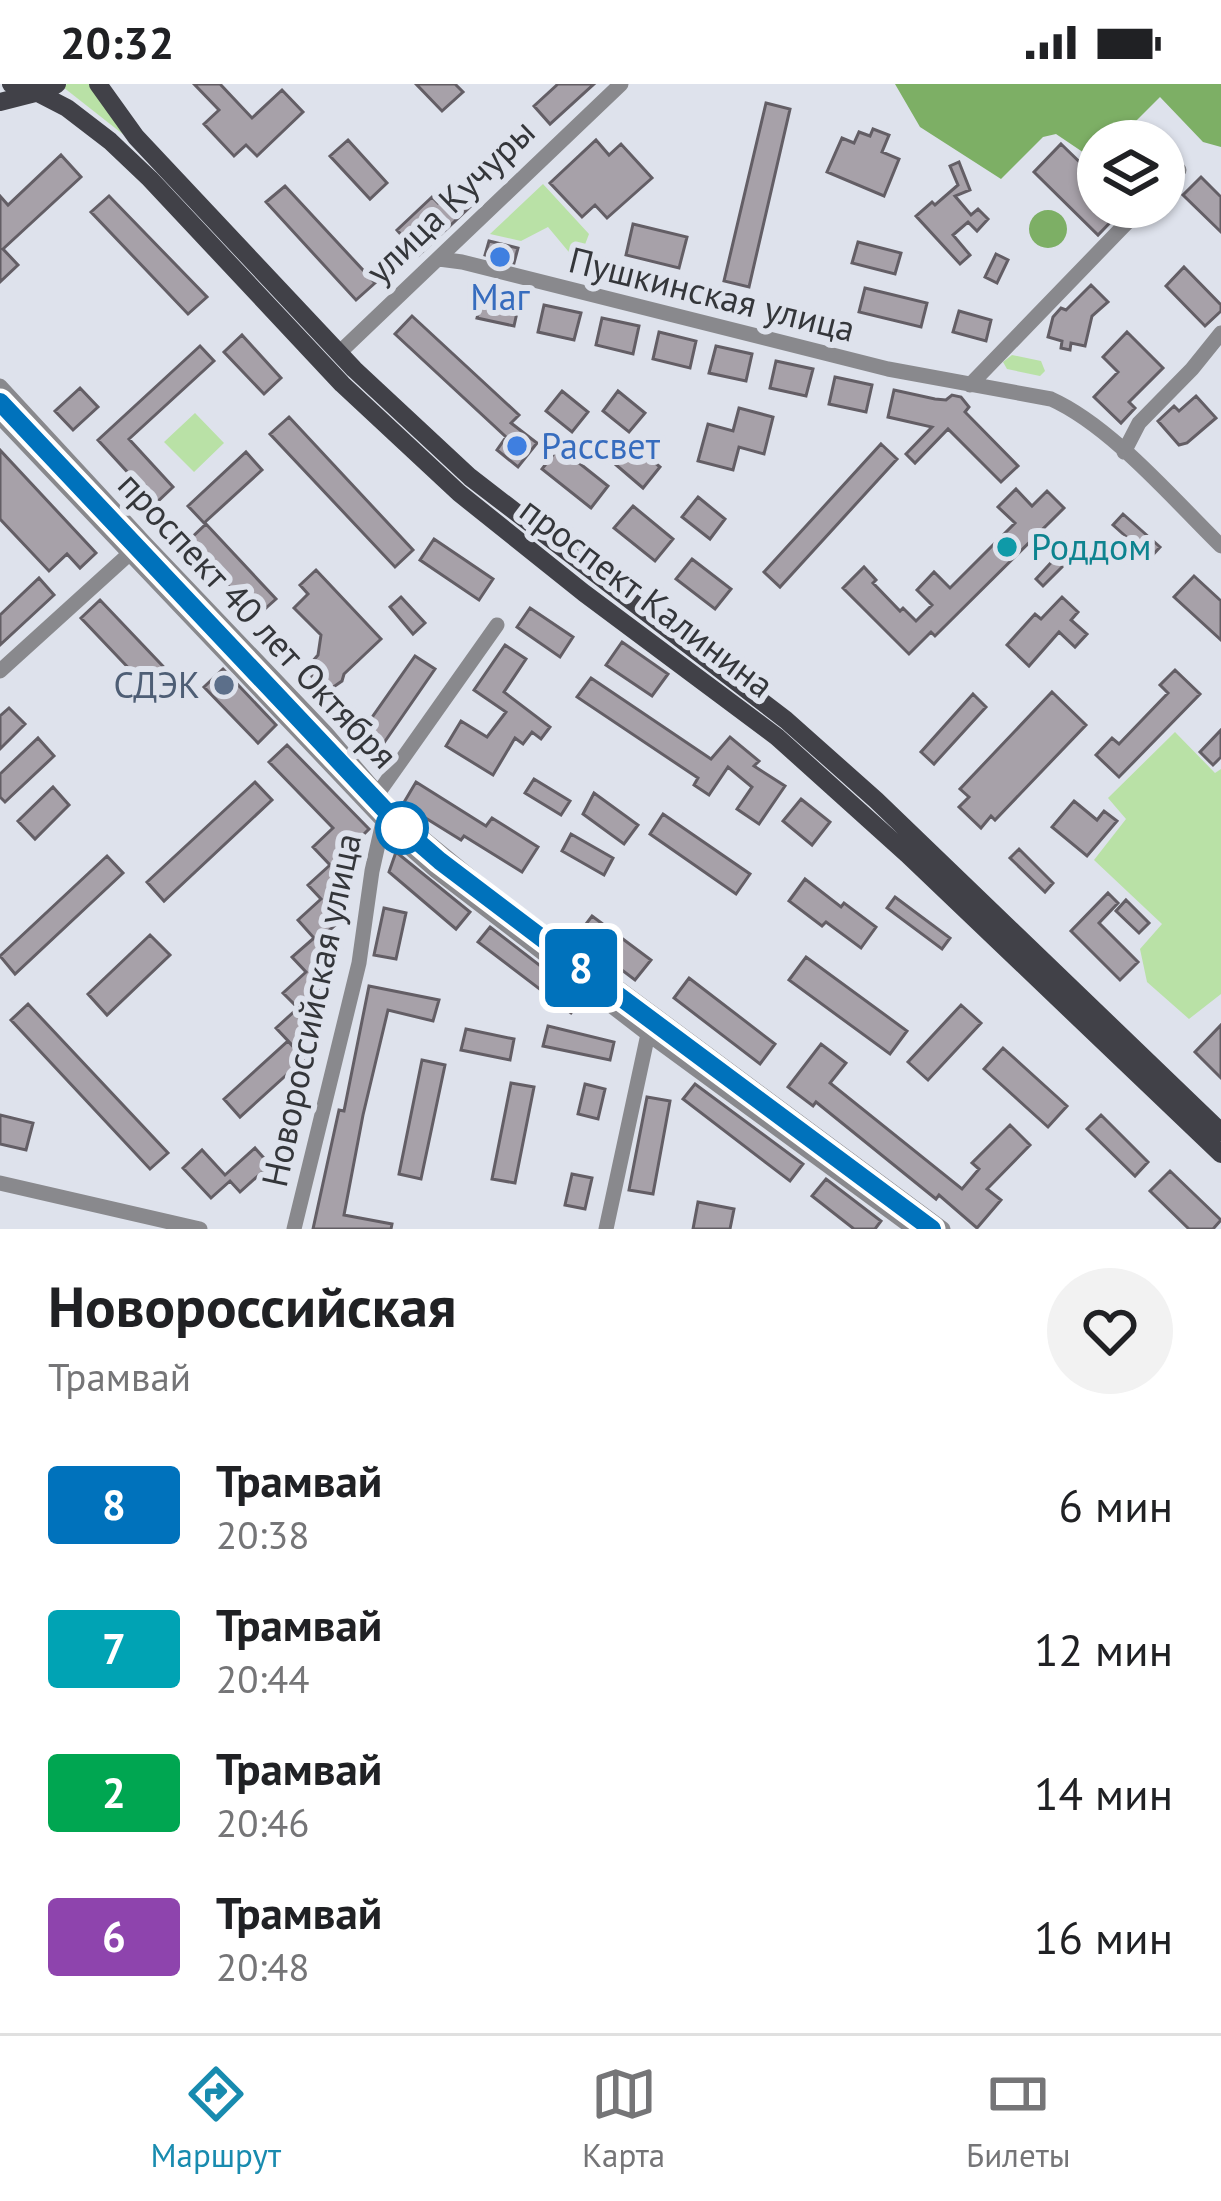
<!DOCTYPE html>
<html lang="ru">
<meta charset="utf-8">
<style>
:root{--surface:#fff;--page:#f2f2f2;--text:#202124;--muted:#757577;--line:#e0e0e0;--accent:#188baf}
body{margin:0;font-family:"PT Sans",sans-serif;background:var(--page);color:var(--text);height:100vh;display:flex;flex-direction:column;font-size:45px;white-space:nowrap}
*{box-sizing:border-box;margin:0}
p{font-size:39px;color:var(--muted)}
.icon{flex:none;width:66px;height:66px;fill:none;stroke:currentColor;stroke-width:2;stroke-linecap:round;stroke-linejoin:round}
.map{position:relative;height:1145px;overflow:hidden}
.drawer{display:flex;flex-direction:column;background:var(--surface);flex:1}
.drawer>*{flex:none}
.badge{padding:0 24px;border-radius:9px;font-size:42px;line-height:78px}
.fabs{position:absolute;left:1077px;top:36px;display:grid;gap:24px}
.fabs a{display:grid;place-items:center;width:108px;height:108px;border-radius:50%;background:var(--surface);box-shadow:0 3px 9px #0004;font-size:60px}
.map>.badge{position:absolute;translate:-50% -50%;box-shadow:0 0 0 6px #fff}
.round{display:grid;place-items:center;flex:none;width:126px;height:126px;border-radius:63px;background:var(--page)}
.head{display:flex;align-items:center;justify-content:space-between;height:204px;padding:0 48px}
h1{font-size:57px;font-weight:700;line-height:90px}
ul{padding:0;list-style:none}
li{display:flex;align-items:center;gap:36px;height:144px;padding:0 48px}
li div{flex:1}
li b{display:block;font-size:45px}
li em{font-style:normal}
li .badge{min-width:132px;font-weight:700;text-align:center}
.status{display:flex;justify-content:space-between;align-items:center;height:84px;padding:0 60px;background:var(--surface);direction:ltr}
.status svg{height:33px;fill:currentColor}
.tab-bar{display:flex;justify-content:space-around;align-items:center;height:168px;border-top:3px solid var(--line);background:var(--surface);font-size:33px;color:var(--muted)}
.tab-bar a{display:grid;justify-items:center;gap:6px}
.tab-bar .active{color:var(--accent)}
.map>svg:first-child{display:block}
.green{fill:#b9e1a6}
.forest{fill:#7daf65}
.building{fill:#a7a1a9;stroke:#635e65;stroke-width:3}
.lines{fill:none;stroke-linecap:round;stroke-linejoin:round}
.minor{stroke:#89898d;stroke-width:15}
.major{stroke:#414148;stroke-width:18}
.tram{stroke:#8e9198;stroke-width:3}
.line-casing{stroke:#fff;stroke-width:27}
.line{stroke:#0072bc;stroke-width:18}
.shop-dot{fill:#3f7fe0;stroke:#dee2ec;stroke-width:4.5}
.culture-dot{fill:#0f9aa8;stroke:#dee2ec;stroke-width:4.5}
.service-dot{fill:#5c6f8a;stroke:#dee2ec;stroke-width:4.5}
.stop-dot{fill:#fff;stroke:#0072bc;stroke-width:6}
.labels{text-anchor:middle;stroke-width:12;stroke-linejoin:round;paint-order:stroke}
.street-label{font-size:36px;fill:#34363a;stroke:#dee2ec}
.shop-label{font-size:36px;fill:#366cbe;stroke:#dee2ec}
.culture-label{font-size:36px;fill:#0d838f;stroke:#dee2ec;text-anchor:start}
.service-label{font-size:36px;fill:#4e5e75;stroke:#dee2ec;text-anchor:end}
</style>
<div class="status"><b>20:32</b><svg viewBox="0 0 49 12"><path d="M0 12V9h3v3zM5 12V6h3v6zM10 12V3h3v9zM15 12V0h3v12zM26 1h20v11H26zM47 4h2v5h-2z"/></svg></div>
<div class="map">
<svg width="1221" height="1145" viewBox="0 0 1221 1145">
<rect width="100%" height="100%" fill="#dee2ec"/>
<path class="green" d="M67 0H89L124 51 63 3Z
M543 100 589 150 578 179 548 143 521 157 490 150Z
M1012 271 1041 277 1045 287 1040 292 1007 285 1003 278Z
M195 329 224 359 194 388 164 358Z
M1175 648 1215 689 1221 685V910L1189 935 1147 898 1140 865 1162 840 1094 776 1126 735 1108 714Z"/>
<path class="forest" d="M895 0H1221V63L1203 58 1160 13 1116 57H1098L1096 77 1056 50 1043 53 1001 95 920 43Z
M1029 145a19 19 0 1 1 38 0a19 19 0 1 1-38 0Z"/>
<path class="building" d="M194 0H220L252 34 282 6 303 28 257 72 246 61 234 72 204 40 219 26Z
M416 0H455L463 8 442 27Z
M558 0H594L550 40 534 22Z
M766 19 790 25 749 203 724 197Z
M873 45 889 51 882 68 899 75 884 112 827 88 842 54 854 59 859 48 870 52Z
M348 56 387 99 370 115 330 72Z
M596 56 609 71 621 60 652 94 607 134 595 121 582 133 550 99Z
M1061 60 1098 96V123H1125L1098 151 1034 88Z
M61 71 81 93 3 165 18 181 0 198V112L8 121Z
M959 78 970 106 955 112 971 131 978 125 988 135 977 147 968 138 953 151 970 171 960 180 916 132 932 118 935 121 958 101 950 82Z
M467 92 476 101 472 121 419 171 397 146 432 113 438 119Z
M1201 93 1221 113V148L1183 111Z
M285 102 375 199 356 216 266 118Z
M109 112 207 213 188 230 91 128Z
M633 140 687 153 679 184 626 171Z
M489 157 518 164 514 179 485 171Z
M858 158 901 169 895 190 852 179Z
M996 170 1008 176 997 199 985 193Z
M1184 183 1221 221V227L1205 242 1166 202Z
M1091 201 1108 218 1092 232 1085 262 1071 259 1070 266 1061 264 1062 257 1048 253 1053 233 1061 224 1066 226Z
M865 204 927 219 921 243 859 228Z
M484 207 520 215 514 242 477 234Z
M544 221 581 229 574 256 538 248Z
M959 227 991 236 986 257 953 248Z
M412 232 519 331 511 339 537 359 518 383 497 366 506 353 395 250Z
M602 234 639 242 633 270 596 261Z
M659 248 696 257 690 284 653 275Z
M1127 248 1163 284 1129 318 1135 324 1121 339 1094 313 1118 288 1103 273Z
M242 251 281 294 264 310 224 268Z
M200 262 214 277 129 355 173 403 156 419 98 356Z
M716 262 752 270 746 297 709 289Z
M776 277 813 285 806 312 770 304Z
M835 293 872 301 866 328 829 320Z
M80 304 98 323 73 346 55 327Z
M894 306 935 315 946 316 952 311 961 313 969 323 965 328 1018 382 1001 398 948 345 915 379 906 370 932 343 888 333Z
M562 307 588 328 572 348 546 327Z
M618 307 645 329 629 348 603 327Z
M1196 312 1216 334 1187 359 1179 361 1158 337 1174 322 1179 327Z
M739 324 773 333 764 370 739 363 733 386 698 377 708 340 733 347Z
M289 333 413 466 395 483 270 350Z
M632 359 660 383 643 404 615 380Z
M881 360 897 375 780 503 764 488Z
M559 363 608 402 591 424 542 385Z
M0 366 96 469 80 484 67 470 49 487 0 435Z
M246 368 262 386 204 439 188 422Z
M1016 405 1032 422 1047 407 1064 424 935 552 931 548 909 570 843 504 864 483 876 496 873 499 900 527 903 524 916 537 932 521 917 506 934 488 950 504 1015 439 998 423Z
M698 413 725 435 710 455 682 433Z
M633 422 673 455 655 477 614 444Z
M1123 430 1160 463 1150 474 1113 441Z
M206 440 276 515 257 532 187 458Z
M434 455 493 495 479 516 420 476Z
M1059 470 1067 478 1043 502 1036 495Z
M692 475 731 505 715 525 676 495Z
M316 486 381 555 344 590 342 597 332 604 321 603 314 597 310 588 312 578 318 571 321 551 294 524 308 510 300 501Z
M1194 492 1221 517V556L1174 513Z
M39 494 54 511 0 561V531Z
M401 513 425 539 413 550 390 523Z
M1062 513 1078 528 1071 536 1087 550 1075 563 1059 548 1029 582 1007 561 1035 530 1041 535Z
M100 516 176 596 157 614 81 534Z
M530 524 573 553 560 573 517 543Z
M622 558 668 590 652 612 606 581Z
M505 561 526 575 504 608 550 643 541 655 532 648 523 660 515 654 493 691 446 662 461 637 487 653 506 628 474 606Z
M415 572 435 585 379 666 359 652Z
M223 585 276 641 258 659 204 603Z
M1175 586 1200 610 1119 693 1096 671 1112 654 1119 660 1168 609 1160 601Z
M591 594 711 675 730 653 759 677 754 682 785 702 759 740 737 725 752 703 728 683 709 711 694 701 698 694 577 613Z
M1052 608 1086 641 995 736 991 732 981 744 959 723 969 713 960 705Z
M973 610 986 623 934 680 921 668Z
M9 624 25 640 0 665V632Z
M1221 646V673L1213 681 1200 668Z
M38 654 54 672 5 718 0 713V690Z
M287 661 369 745 347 767 350 770 334 785 347 800 326 819 341 836 317 857 331 873 310 892 324 907 301 928 314 942 293 962 276 944 298 924 283 909 306 888 292 873 314 854 298 836 321 815 308 801 330 781 313 763 333 744 269 678Z
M534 695 570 717 561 731 525 709Z
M255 698 272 716 164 817 147 798Z
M416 698 486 742 492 734 538 763 522 788 464 752 461 756 403 720Z
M53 703 69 721 35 755 18 737Z
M594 709 638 741 624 760 583 730Z
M801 715 830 738 812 761 783 737Z
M1074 717 1097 736 1104 727 1117 737 1087 772 1052 743Z
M663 730 750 790 736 810 650 750Z
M571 750 613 774 604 791 562 767Z
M1019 765 1053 799 1045 808 1010 774Z
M396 768 470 828 456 845 389 788Z
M107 772 123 789 15 890 0 872Z
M805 795 841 823 844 819 876 843 861 864 826 838 822 842 789 817Z
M1108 809 1118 819 1099 839 1138 878 1120 896 1071 847Z
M895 813 950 854 942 865 887 824Z
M1126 816 1149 839 1139 849 1116 827Z
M384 824 406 829 396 875 374 871Z
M592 832 651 876 635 896 577 852Z
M490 843 582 914 571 929 478 858Z
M150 851 170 871 107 931 88 910Z
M806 873 907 947 890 970 789 896Z
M689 894 775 960 760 980 674 914Z
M369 902 439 916 433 937 388 926 363 1031 344 1131 392 1140 391 1145H313L339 1026 344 1027Z
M28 920 168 1069 150 1085 11 936Z
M961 921 981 939 928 996 908 978Z
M1221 941V994L1195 968Z
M548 942 614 958 610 976 543 962Z
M466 945 514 955 510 976 461 966Z
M288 957 304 975 240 1033 224 1015Z
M821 960 846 979 830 999 962 1105 979 1085 972 1079 1010 1041 1030 1061 987 1105 1001 1116 977 1144 939 1111 936 1115 816 1018 813 1022 788 1003Z
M1003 964 1067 1022 1048 1043 984 985Z
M422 976 445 981 421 1095 399 1090Z
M511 999 534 1003 515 1099 492 1095Z
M585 1000 605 1005 598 1035 578 1030Z
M695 1000 803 1080 790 1097 683 1015Z
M647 1013 670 1017 653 1110 629 1106Z
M0 1031 33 1039 26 1066 0 1060Z
M1101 1031 1148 1078 1135 1092 1087 1045Z
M255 1064 270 1081 240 1108 230 1097 211 1114 183 1084 202 1066 225 1091Z
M1170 1087 1221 1136 1213 1145H1189L1150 1107Z
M572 1090 592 1094 585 1125 565 1121Z
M826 1095 881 1137 875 1145H854L812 1112Z
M698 1118 734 1125 730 1145H693Z"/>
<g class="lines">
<path class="minor" d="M1164 101 1179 86
M439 175 462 178 888 285 1051 315C1111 342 1173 415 1221 462
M339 269 621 0
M970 301 1142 123
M0 302 145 459 326 649 400 735 488 807 943 1145
M0 333 404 759 436 787 648 950 914 1145
M1124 368 1139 339 1192 285 1221 249
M0 587 128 471
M0 1099 200 1145
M294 1145 359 879 372 787 383 738 379 708 497 541
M606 1145 648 950"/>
<path class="major" d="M11 0 25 7 36 8 67 24 110 57 150 95 342 300 459 409 584 509 777 653 907 770 1221 1070
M98 0 136 53 354 285 470 393 786 636 876 716 1221 1048
M0 18 47 6 57 0"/>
<path class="tram" d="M0 318 402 744 440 777 650 936 932 1145"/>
</g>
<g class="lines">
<g class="line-casing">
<path id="line" d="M0 318 402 744 440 777 580 883 932 1145"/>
</g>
<use href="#line" class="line"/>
</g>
<g class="shop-dot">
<circle cx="500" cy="173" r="12"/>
<circle cx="517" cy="362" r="12"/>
</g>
<circle class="culture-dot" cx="1007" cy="463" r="12"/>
<circle class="service-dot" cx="224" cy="601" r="12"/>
<circle class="stop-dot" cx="402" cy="744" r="24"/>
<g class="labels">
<g class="street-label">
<text transform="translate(450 117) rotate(-44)" y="13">улица Кучуры</text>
<text transform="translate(712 210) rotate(14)" y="13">Пушкинская улица</text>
<text transform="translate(647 513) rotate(37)" y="13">проспект Калинина</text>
<text transform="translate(258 536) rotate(47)" y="13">проспект 40 лет Октября</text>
<text transform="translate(311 926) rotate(-78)" y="13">Новороссийская улица</text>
</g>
<g class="shop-label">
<text x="500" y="226">Маг</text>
<text x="541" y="375" text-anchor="start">Рассвет</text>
</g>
<g class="culture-label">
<text x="1031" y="476">Роддом</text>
</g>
<g class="service-label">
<text x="200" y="614">СДЭК</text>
</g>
</g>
</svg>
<div class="fabs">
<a><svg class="icon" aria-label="layers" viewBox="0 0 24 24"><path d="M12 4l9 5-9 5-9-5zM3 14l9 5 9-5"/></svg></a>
</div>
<b class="badge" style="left:581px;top:884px;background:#0072bc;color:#fff">8</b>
</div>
<section class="drawer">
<div class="head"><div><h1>Новороссийская</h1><p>Трамвай</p></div><a class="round"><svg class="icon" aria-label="heart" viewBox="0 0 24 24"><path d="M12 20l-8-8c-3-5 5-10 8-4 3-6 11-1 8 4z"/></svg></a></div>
<ul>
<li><span class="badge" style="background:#0072bc;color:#fff">8</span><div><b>Трамвай</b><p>20:38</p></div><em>6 мин</em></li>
<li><span class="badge" style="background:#00a3b4;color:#fff">7</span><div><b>Трамвай</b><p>20:44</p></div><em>12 мин</em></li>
<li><span class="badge" style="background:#00a651;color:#fff">2</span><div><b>Трамвай</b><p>20:46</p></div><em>14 мин</em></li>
<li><span class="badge" style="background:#8e44ad;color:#fff">6</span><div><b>Трамвай</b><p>20:48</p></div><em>16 мин</em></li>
</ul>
</section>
<nav class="tab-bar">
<a class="active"><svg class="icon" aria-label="directions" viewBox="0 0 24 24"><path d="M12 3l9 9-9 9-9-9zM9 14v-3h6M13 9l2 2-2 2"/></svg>Маршрут</a>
<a><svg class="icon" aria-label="map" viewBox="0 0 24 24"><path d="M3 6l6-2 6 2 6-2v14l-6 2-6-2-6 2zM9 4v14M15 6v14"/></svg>Карта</a>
<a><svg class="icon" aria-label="tickets" viewBox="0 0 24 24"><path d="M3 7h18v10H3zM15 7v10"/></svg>Билеты</a>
</nav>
